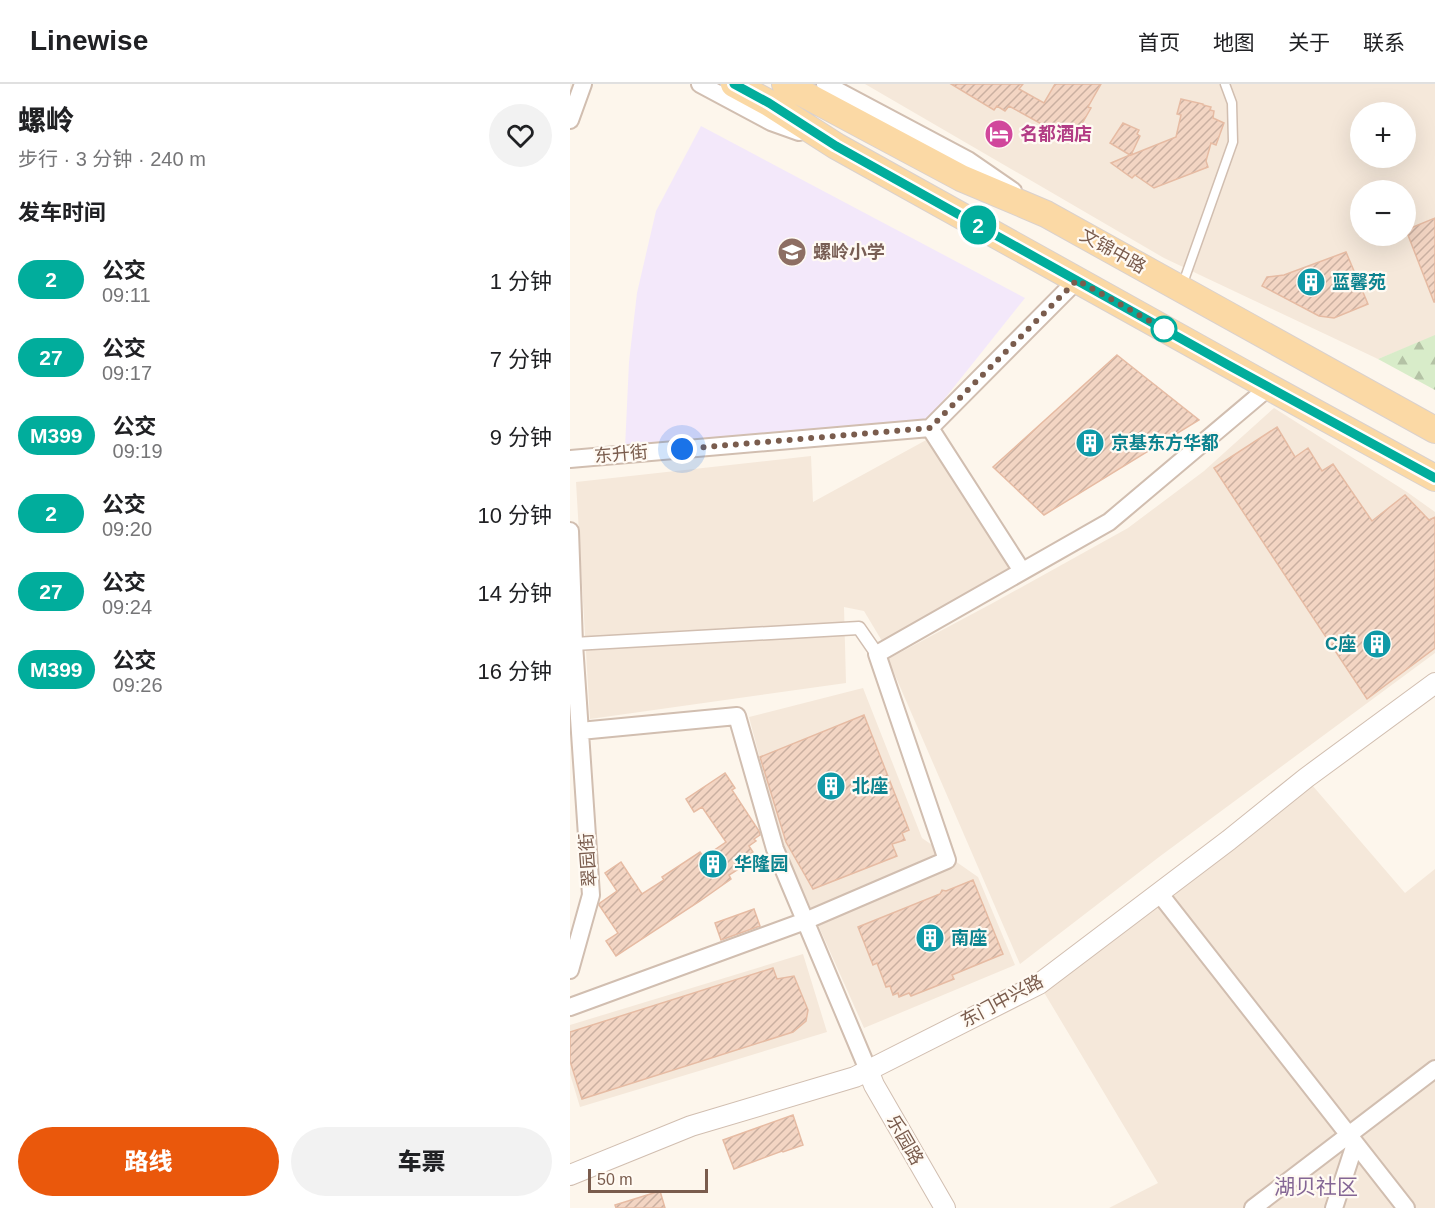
<!DOCTYPE html>
<html lang="zh">
<meta charset="utf-8">
<style>
:root{--surface:#fff;--page:#f2f2f2;--text:#202124;--muted:#757577;--line:#e0e0e0;--accent:#ea580c}
body{margin:0;font-family:Helvetica,"Noto Sans SC",sans-serif;background:var(--page);color:var(--text);height:100vh;display:flex;flex-direction:column;font-size:22px;white-space:nowrap}
*{box-sizing:border-box;margin:0}
p{font-size:20px;color:var(--muted)}
.icon{flex:none;width:33px;height:33px;fill:none;stroke:currentColor;stroke-width:2;stroke-linecap:round;stroke-linejoin:round}
.map{position:relative;flex:1;overflow:hidden}
.drawer{display:flex;flex-direction:column;background:var(--surface);width:570px}
.drawer>*{flex:none}
.badge{padding:0 12px;border-radius:20px;font-size:21px;line-height:39px}
.tools{position:absolute;left:780px;top:18px;display:grid;gap:12px}
.tools a{display:grid;place-items:center;width:66px;height:66px;border-radius:50%;background:var(--surface);box-shadow:0 6px 24px #0002;font-size:30px}
.scale{position:absolute;left:18px;bottom:15px;width:120px;box-sizing:border-box;padding-left:6px;border:3px solid #7a5c4d;border-top:0;font-size:16px;line-height:21px;white-space:nowrap;color:#7a5c4d;-webkit-text-stroke:4px #fffaf3;paint-order:stroke}
.you{position:absolute;width:30px;height:30px;margin:-15px;border:4px solid #fff;border-radius:50%;background:#1a73e8;box-shadow:0 0 0 9px #1a73e833}
.map>.badge{position:absolute;translate:-50% -50%;box-shadow:0 0 0 3px #fff}
h2{padding:0 18px;font-size:22px;line-height:54px}
.round{display:grid;place-items:center;flex:none;width:63px;height:63px;border-radius:32px;background:var(--page)}
.headline{display:flex;align-items:center;justify-content:space-between;height:102px;padding:0 18px}
h1{font-size:28px;font-weight:800;line-height:45px}
.primary-button{display:flex;gap:12px;margin-top:auto;padding:12px 18px}
.primary-button a{flex:1;height:69px;border-radius:36px;background:var(--accent);color:#fff;font-size:24px;font-weight:800;line-height:69px;text-align:center}
.primary-button a+a{background:var(--page);color:var(--text)}
ul{padding:0;list-style:none}
li{display:flex;align-items:center;gap:18px;height:78px;padding:0 18px}
li div{flex:1}
li b{display:block;font-size:22px}
li em{font-style:normal}
li .badge{min-width:66px;font-weight:700;text-align:center}
header{display:flex;align-items:center;gap:36px;box-sizing:border-box;height:84px;padding:0 30px;background:var(--surface);border-bottom:2px solid var(--line)}
header strong{font-size:28px}
nav{display:flex;gap:33px;margin-inline-start:auto;font-size:21px}
main{display:flex;flex:1;min-height:0}
.map>svg:first-child{display:block}
.residential{fill:#f5e8da;fill-rule:evenodd}
.education{fill:#f3e8fa}
.forest{fill:url(#forest-firs)}
.building{fill:url(#building-hatch);stroke:#e6bba3;stroke-width:1.5}
.lines{fill:none;stroke-linecap:round;stroke-linejoin:round}
.service-casing{stroke:#d1beb0;stroke-width:11}
.pedestrian-casing{stroke:#d1beb0;stroke-width:15}
.minor-casing{stroke:#d1beb0;stroke-width:20}
.tertiary-casing{stroke:#d1beb0;stroke-width:22}
.primary-casing{stroke:#dad1cd;stroke-width:28}
.service{stroke:#fff;stroke-width:8}
.pedestrian{stroke:#fff;stroke-width:12}
.minor{stroke:#fff;stroke-width:16}
.tertiary{stroke:#fff;stroke-width:20}
.primary{stroke:#fbd9a5;stroke-width:26}
.line-casing{stroke:#fff;stroke-width:14}
.line{stroke:#01ad9c;stroke-width:9}
.walk{stroke:#7a5c4d;stroke-width:6;stroke-dasharray:0 10.8}
.stop-dot{fill:#fff;stroke:#01ad9c;stroke-width:3}
.labels{text-anchor:middle;stroke-width:4.5;stroke-linejoin:round;paint-order:stroke}
.hotel-label{font-size:18px;font-weight:bold;fill:#b23c85;stroke:#fffaf3;text-anchor:start}
.street-label{font-size:18px;fill:#7a5c4d;stroke:#fffaf3}
.education-label{font-size:18px;font-weight:bold;fill:#785e54;stroke:#fffaf3;text-anchor:start}
.culture-label{font-size:18px;font-weight:bold;fill:#0d838f;stroke:#fffaf3;text-anchor:start}
.quarter-label{font-size:21px;fill:#846695;stroke:#fffaf3}
</style>
<header>
<strong>Linewise</strong>
<nav><a>首页</a><a>地图</a><a>关于</a><a>联系</a></nav>
</header>
<main>
<section class="drawer">
<div class="headline"><div><h1>螺岭</h1><p>步行 · 3 分钟 · 240 m</p></div><a class="round"><svg class="icon" aria-label="heart" viewBox="0 0 24 24"><path d="M12 20l-8-8c-3-5 5-10 8-4 3-6 11-1 8 4z"/></svg></a></div>
<h2>发车时间</h2>
<ul>
<li><span class="badge" style="background:#01ad9c;color:#fff">2</span><div><b>公交</b><p>09:11</p></div><em>1 分钟</em></li>
<li><span class="badge" style="background:#01ad9c;color:#fff">27</span><div><b>公交</b><p>09:17</p></div><em>7 分钟</em></li>
<li><span class="badge" style="background:#01ad9c;color:#fff">M399</span><div><b>公交</b><p>09:19</p></div><em>9 分钟</em></li>
<li><span class="badge" style="background:#01ad9c;color:#fff">2</span><div><b>公交</b><p>09:20</p></div><em>10 分钟</em></li>
<li><span class="badge" style="background:#01ad9c;color:#fff">27</span><div><b>公交</b><p>09:24</p></div><em>14 分钟</em></li>
<li><span class="badge" style="background:#01ad9c;color:#fff">M399</span><div><b>公交</b><p>09:26</p></div><em>16 分钟</em></li>
</ul>
<div class="primary-button"><a>路线</a><a>车票</a></div>
</section>
<div class="map">
<svg width="865" height="1124" viewBox="0 0 865 1124">
<defs>
<pattern id="forest-firs" width="22" height="20" patternUnits="userSpaceOnUse" patternTransform="scale(1.5)"><rect width="22" height="20" fill="#d8ecc9"/><path d="M5 1l3.5 6h-7zM16 11l3.5 6h-7z" fill="#b4c2a5"/></pattern>
<pattern id="building-hatch" width="6" height="6" patternUnits="userSpaceOnUse" patternTransform="scale(1.5)"><rect width="6" height="6" fill="#f3d5c3"/><path d="M-1 1l2-2M0 6l6-6M5 7l2-2" fill="none" stroke="#cab0a1"/></pattern>
</defs>
<rect width="100%" height="100%" fill="#fdf6ec"/>
<path class="residential" d="M295 0H865V252L808 275 594 174ZM790 28H836V74H790ZM790 106H836V152H790Z
M704 324 837 408 865 428V569L589 773 450 880 318 575 421 520 558 444 634 387Z
M358 355 442 483 312 557 294 527 274 523 276 599 20 635 6 398 241 372 243 418Z
M293 604 352 754 408 793 445 881 294 944 213 762 179 633Z
M736 694 835 809 865 785V1124H539L588 1099 469 900Z
M233 870 257 948 10 1023 0 990V941Z"/>
<path class="education" d="M131 42 455 214 356 338 55 364 59 278 67 209 86 127Z"/>
<path class="forest" d="M865 251V306L808 275Z"/>
<path class="building" d="M381 0H453L449 5 474 19 485 0H531L518 23 521 24 502 57 439 22 435 27 427 22 424 26Z
M611 15 633 20V21L641 23 640 26 644 27 643 34 654 39 646 61 641 59 636 77 638 83 584 104 565 91 562 94 541 79 560 71 540 59 553 39 569 46 567 50 570 52 561 71 606 53 611 31 607 30Z
M865 134V218H864L836 146Z
M776 168 798 220 764 234 749 232 692 202 697 193 714 191Z
M547 271 629 336 474 431 423 383Z
M707 343 725 373 738 364 752 387 763 380 802 437 835 411 859 436 865 433V564L797 615 644 384Z
M294 631 339 746 332 749 335 756 322 760 327 772 243 805 216 758 190 673Z
M155 689 165 704 162 706 189 747 190 751 184 755 186 757 179 762 183 768 177 772 179 775 174 779 175 781 159 791 161 795 130 817 46 872 36 857 48 849 29 821 30 819 47 807 35 789 51 778 72 810 94 796 92 793 130 768 134 773 156 758 132 723 124 728 116 715Z
M403 796 433 870 382 891 384 895 341 912 339 909 329 913 328 909 323 911 320 902 316 903 307 879 303 881 288 843 370 810 372 806 376 807Z
M184 825 190 842 151 856 145 839Z
M203 884 207 895 224 892 238 926 236 937 223 948 12 1015 0 977V948Z
M223 1031 233 1061 213 1068 212 1067 164 1085 153 1056Z
M90 1107 95 1124H46L45 1121Z"/>
<g class="lines">
<g class="service-casing">
<path id="service" d="M612 202 663 58 662 19 655 0"/>
</g>
<g class="pedestrian-casing">
<path id="pedestrian" d="M4 560 289 544 307 570"/>
</g>
<g class="minor-casing">
<path id="minor" d="M130 0 201 38 229 48
M255 0 398 76 443 107
M0 36 13 0
M360 344 452 487
M0 375 360 344 507 196
M0 447 4 560 21 811 0 886
M10 647 167 632 205 765 298 986
M589 809 836 1124
M0 923 235 837 377 776 307 570 539 438 699 303
M683 1124 865 985
M764 1124 785 1060"/>
</g>
<g class="tertiary-casing">
<path id="tertiary" d="M298 986 304 1001 375 1124
M0 1091 121 1042 285 993 469 900 659 756 736 694 865 599"/>
</g>
<g class="primary-casing">
<path id="primary" d="M164 0 199 19 266 62 699 303 865 394
M215 0 391 94 476 130 865 346"/>
</g>
<use href="#service" class="service"/>
<use href="#pedestrian" class="pedestrian"/>
<use href="#minor" class="minor"/>
<use href="#tertiary" class="tertiary"/>
<use href="#primary" class="primary"/>
</g>
<g class="lines">
<g class="line-casing">
<path id="line" d="M164 0 199 19 266 62 660 282 865 394"/>
</g>
<use href="#line" class="line"/>
<path class="walk" d="M112 365 360 344 507 196 603 250 594 245"/>
</g>
<defs>
<g id="hotel-disc" transform="scale(1.5)"><circle r="9.5" fill="#d1479c" stroke="#fffaf3"/><path d="M-6-4.5h1.5V1H6V5H4.5V3h-9V5H-6ZM-4 0a1.8 1.8 0 1 1 3.6 0ZM.5 0V-2.5h3Q6-2.5 6 0Z" fill="#fff"/></g>
<g id="school-disc" transform="scale(1.5)"><circle r="9.5" fill="#8d6e63" stroke="#fffaf3"/><path d="M0-5L7-2L0 1L-7-2ZM-4 1L0 2.5L4 1V4Q0 6-4 4Z" fill="#fff"/></g>
<g id="building-disc" transform="scale(1.5)"><circle r="9.5" fill="#0f9aa8" stroke="#fffaf3"/><path d="M-4-6H4V6H1V3H-1V6H-4ZM-2.5-4.3h1.7v1.8h-1.7ZM.8-4.3h1.7v1.8H.8ZM-2.5-1h1.7V.8h-1.7ZM.8-1h1.7V.8H.8Z" fill="#fff"/></g>
</defs>
<g fill-rule="evenodd">
<use href="#hotel-disc" x="429" y="50"/>
<use href="#school-disc" x="222" y="168"/>
<use href="#building-disc" x="741" y="198"/>
<use href="#building-disc" x="520" y="359"/>
<use href="#building-disc" x="807" y="560"/>
<use href="#building-disc" x="261" y="702"/>
<use href="#building-disc" x="143" y="780"/>
<use href="#building-disc" x="360" y="854"/>
</g>
<circle class="stop-dot" cx="594" cy="245" r="12"/>
<g class="labels">
<g class="hotel-label">
<text x="450" y="56">名都酒店</text>
</g>
<g class="street-label">
<text transform="translate(543 167) rotate(29)" y="6">文锦中路</text>
<text transform="translate(51 370) rotate(-5)" y="6">东升街</text>
<text transform="translate(18 776) rotate(-94)" y="6">翠园街</text>
<text transform="translate(432 917) rotate(-28)" y="6">东门中兴路</text>
<text transform="translate(335 1056) rotate(60)" y="6">乐园路</text>
</g>
<g class="education-label">
<text x="243" y="174">螺岭小学</text>
</g>
<g class="culture-label">
<text x="762" y="204">蓝馨苑</text>
<text x="541" y="365">京基东方华都</text>
<text x="786" y="566" text-anchor="end">C座</text>
<text x="282" y="708">北座</text>
<text x="164" y="786">华隆园</text>
<text x="381" y="860">南座</text>
</g>
<g class="quarter-label">
<text x="746" y="1110">湖贝社区</text>
</g>
</g>
</svg>
<div class="tools">
<a>+</a>
<a>−</a>
</div>
<div class="scale">50 m</div>
<div class="you" style="left:112px;top:365px"></div>
<b class="badge" style="left:408px;top:141px;background:#01ad9c;color:#fff">2</b>
</div>
</main>
